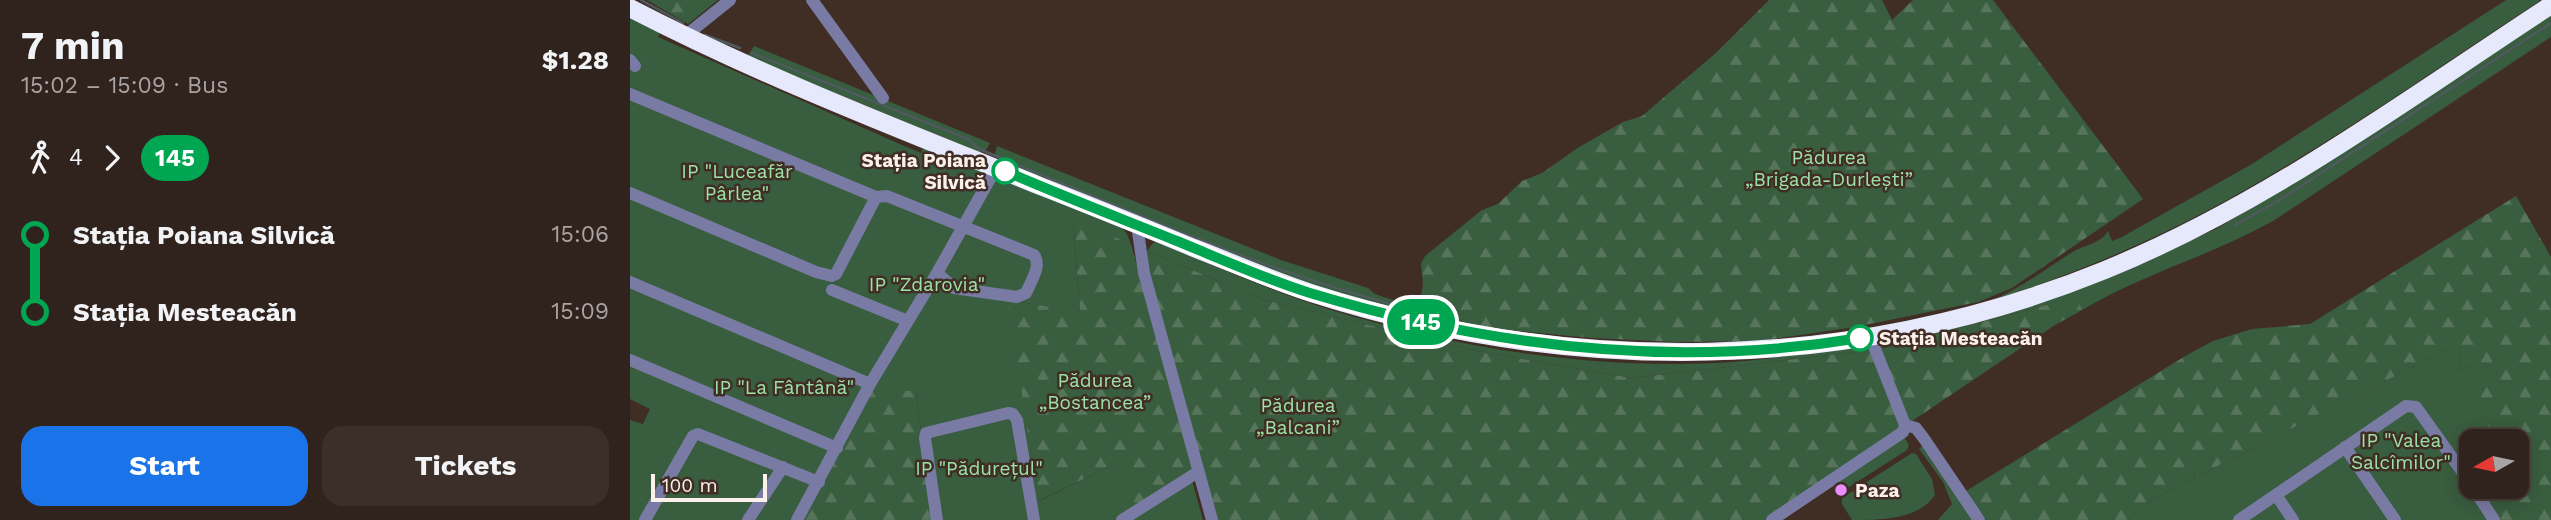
<!DOCTYPE html>
<meta charset="utf-8">
<style>
:root{--surface:#30221c;--page:#3c2f29;--text:#f1f3f6;--muted:#a8a4a3;--line:#4b3f3b;--accent:#1a73e8}
body{margin:0;font-family:"Work Sans",sans-serif;background:var(--page);color:var(--text);height:100vh;display:flex;flex-direction:column;font-size:26px;white-space:nowrap}
*{box-sizing:border-box;margin:0}
p{font-size:23px;color:var(--muted)}
.icon{flex:none;width:38px;height:38px;fill:none;stroke:currentColor;stroke-width:2;stroke-linecap:round;stroke-linejoin:round}
.map{position:relative;flex:1;overflow:hidden}
.panel{display:flex;flex-direction:column;background:var(--surface);width:630px}
.panel>*{flex:none}
.badge{padding:0 14px;border-radius:23px;font-size:24px;line-height:46px}
.needle{width:46px;rotate:261deg}
.controls{position:absolute;left:1829px;top:429px;display:grid;gap:14px}
.controls a{display:grid;place-items:center;width:70px;height:70px;border-radius:14px;background:var(--surface);box-shadow:0 4px 18px #0003,0 0 0 2px var(--line);font-size:35px}
.scale{position:absolute;left:21px;bottom:18px;width:116px;box-sizing:border-box;padding-left:7px;border:4px solid #fcf0eb;border-top:0;font-size:19px;line-height:24px;white-space:nowrap;color:#fcf0eb;-webkit-text-stroke:5px #402e25;paint-order:stroke}
.map>.badge{position:absolute;translate:-50% -50%;box-shadow:0 0 0 4px #fff}
.legs{display:flex;align-items:center;gap:10px;height:77px;padding:0 21px;font-size:23px}
.legs p{margin-inline-start:auto}
.head{display:flex;align-items:center;justify-content:space-between;height:119px;padding:0 21px}
h1{font-size:38px;font-weight:700;line-height:52px}
.cta{display:flex;gap:14px;margin-top:auto;padding:14px 21px}
.cta a{flex:1;height:80px;border-radius:21px;background:var(--accent);color:#fff;font-size:28px;font-weight:700;line-height:80px;text-align:center}
.cta a+a{background:var(--page);color:var(--text)}
ul{padding:0 21px;list-style:none}
li{display:flex;align-items:center;gap:24px;height:77px;font-size:26px}
li i{display:grid;place-items:center;width:10px;height:100%;margin:0 9px;background:currentColor}
li i::after{content:'';width:18px;height:18px;margin:-9px;border:5px solid;border-radius:50%;background:var(--surface)}
li p{margin-inline-start:auto}
li:first-child i{background:linear-gradient(#0000 50%,currentColor 0)}
li:last-child i{background:linear-gradient(currentColor 50%,#0000 0)}
main{display:flex;flex:1;min-height:0}
.map>svg:first-child{display:block}
.green{fill:#395d3f}
.forest{fill:url(#forest-firs)}
.lines{fill:none;stroke-linecap:round;stroke-linejoin:round}
.stream{stroke:#4f5a5e;stroke-width:2.5}
.minor{stroke:#797ba4;stroke-width:12}
.highway{stroke:#e6e8fc;stroke-width:18}
.line-1-casing{stroke:#fff;stroke-width:16}
.line-1{stroke:#00a651;stroke-width:10}
.stop-1-dot{fill:#fff;stroke:#00a651;stroke-width:3.5}
.poi-dot{fill:#e98efe;stroke:#402e25;stroke-width:2.5}
.labels{text-anchor:middle;stroke-width:5;stroke-linejoin:round;paint-order:stroke}
.park-label{font-size:19px;fill:#9be2a6;stroke:#402e25}
.stop-label{font-size:19px;font-weight:bold;fill:#fcf0eb;stroke:#402e25;text-anchor:end}
.poi-label{font-size:19px;font-weight:bold;fill:#fcf0eb;stroke:#402e25;text-anchor:start}
</style>
<main>
<section class="panel">
<div class="head"><div><h1>7 min</h1><p>15:02 – 15:09 · Bus</p></div><b>$1.28</b></div>
<div class="legs"><svg class="icon" aria-label="walk" viewBox="0 0 24 24"><circle cx="13" cy="4" r="2"/><path d="M13 8l-2 6 4 7M11 14l-3 7M7 12l3-4h3l4 4"/></svg>4<svg class="icon" aria-label="forward" viewBox="0 0 24 24"><path d="M9 5l7 7-7 7"/></svg><b class="badge" style="background:#00a651;color:#fff">145</b></div>
<ul>
<li><i style="color:#00a651"></i><b>Stația Poiana Silvică</b><p>15:06</p></li>
<li><i style="color:#00a651"></i><b>Stația Mesteacăn</b><p>15:09</p></li>
</ul>
<div class="cta"><a>Start</a><a>Tickets</a></div>
</section>
<div class="map">
<svg width="1921" height="520" viewBox="0 0 1921 520">
<defs>
<pattern id="forest-firs" width="22" height="20" patternUnits="userSpaceOnUse" patternTransform="scale(1.75)"><rect width="22" height="20" fill="#395d3f"/><path d="M5 1l3.5 6h-7zM16 11l3.5 6h-7z" fill="#57755b"/></pattern>
</defs>
<rect width="100%" height="100%" fill="#402e25"/>
<path class="green" d="M1876 0H1911C1804 70 1699 145 1586 206 1515 244 1437 277 1360 301 1390 289 1414 270 1441 253 1453 245 1471 244 1478 231L1482 241 1490 238 1622 164Z
M0 13 31 29 28 37 272 145 291 153 293 148 354 170 365 180 377 185 384 182 488 224 497 234 501 244 443 220 450 313 379 300 409 501 487 463 560 473 573 520H303L286 392 170 520H0V420L13 424 20 409 0 399Z
M1921 15V37L1643 221C1582 255 1513 274 1452 310L1446 295 1416 305 1250 349 1249 343 1345 321 1445 291 1586 229 1662 184Z
M124 46 360 143 356 150 349 152 117 57Z
M367 146 651 260 738 288 745 294 784 307 782 312C641 280 507 217 373 163L365 154Z
M527 242C583 265 638 290 695 308 820 347 954 369 1086 363 1135 360 1184 353 1233 346L1242 350 1002 378 847 351 635 300 517 251 523 243Z
M1822 347H1830L1829 371 1840 364 1862 438 1868 437 1869 441H1841V486H1886L1887 456 1907 486 1921 520H1498L1523 499Z
M1274 437 1279 445 1277 450 1216 489 1213 485 1203 491 1204 482Z
M1293 445 1342 520H1308L1322 504 1313 482 1289 449Z
M1282 453 1286 454 1302 479 1305 495C1288 520 1251 520 1222 520L1212 504V498Z"/>
<path class="forest" d="M17 0H88L58 24Z
M1139 0H1252L1262 20 1283 0H1363L1513 199 1382 288 1348 302 1225 327 1130 341 1046 342 962 338 867 329 788 313 793 284 791 264 795 256 852 210 868 204 892 181 912 173 949 147 993 122 1012 116 1087 52Z
M1886 196 1921 257V520H1869L1864 507 1883 498 1878 487 1886 486V441H1869L1867 437 1862 439 1840 364 1829 371 1830 347H1822L1523 499 1498 520H1356L1336 491 1557 355 1583 341 1622 329 1680 324Z
M443 219 501 244 564 471 506 506 487 463 408 501 378 300 450 312Z
M517 251 635 300 847 351 1002 378 1250 349 1416 305 1446 294 1452 310 1425 325 1135 520H587L519 273Z
M243 386 286 392 303 520H170Z"/>
<g class="lines">
<path class="stream" d="M11 0 53 23
M75 35 110 48
M122 53 338 139 349 149C491 207 631 271 780 309
M1605 225 1648 201 1921 23
M791 312 795 313"/>
<path class="minor" d="M182 0 253 98
M55 36 100 0
M0 60 5 66
M0 94 246 197 257 196 404 255C412 266 401 281 396 293L387 297 324 288 307 273
M0 193 186 272 202 276 206 274 246 197
M507 225 514 273 582 520
M0 282 240 384
M202 290 278 321
M0 360 207 448
M1275 425 1286 428 1295 440 1349 520
M1715 447 1765 520
M1842 486 1864 520
M1646 495 1663 520
M15 520 63 436 68 434 189 482
M118 520 153 467
M167 520 240 384 307 273 366 168
M307 520 295 438 296 433 378 413 383 414 387 420 404 520
M492 520 568 472
M1142 520 1273 432 1275 425 1240 336
M1609 520 1776 406 1786 407 1841 484"/>
<path class="highway" d="M0 8C133 77 272 130 410 186 462 206 513 227 564 248 603 263 641 280 681 293 941 376 1220 374 1475 270 1635 205 1777 99 1921 5"/>
</g>
<g class="lines">
<g class="line-1-casing">
<path id="line-1" d="M375 171C432 196 490 218 547 241 591 259 635 279 680 293 859 347 1045 369 1230 338"/>
</g>
<use href="#line-1" class="line-1"/>
</g>
<g class="stop-1-dot">
<circle cx="375" cy="171" r="12"/>
<circle cx="1230" cy="338" r="12"/>
</g>
<circle class="poi-dot" cx="1211" cy="490" r="7"/>
<g class="labels">
<g class="park-label">
<text x="1199" y="164">Pădurea<tspan x="1199" dy="22">„Brigada-Durlești”</tspan></text>
<text x="107" y="178">IP "Luceafăr<tspan x="107" dy="22">Pârlea"</tspan></text>
<text x="297" y="291">IP "Zdarovia"</text>
<text x="465" y="387">Pădurea<tspan x="465" dy="22">„Bostancea”</tspan></text>
<text x="154" y="394">IP "La Fântână"</text>
<text x="668" y="412">Pădurea<tspan x="668" dy="22">„Balcani”</tspan></text>
<text x="1771" y="447">IP "Valea<tspan x="1771" dy="22">Salcîmilor"</tspan></text>
<text x="349" y="475">IP "Pădurețul"</text>
</g>
<g class="stop-label">
<text x="356" y="167">Stația Poiana<tspan x="356" dy="22">Silvică</tspan></text>
<text x="1249" y="345" text-anchor="start">Stația Mesteacăn</text>
</g>
<g class="poi-label">
<text x="1225" y="497">Paza</text>
</g>
</g>
</svg>
<div class="controls">
<a><svg class="needle" viewBox="-14 -14 28 28"><path d="M0-13l5 13h-10z" fill="#e53935"/><path d="M0 13l5-13h-10z" fill="#a8a4a3"/></svg></a>
</div>
<div class="scale">100 m</div>
<b class="badge" style="left:791px;top:322px;background:#00a651;color:#fff">145</b>
</div>
</main>
